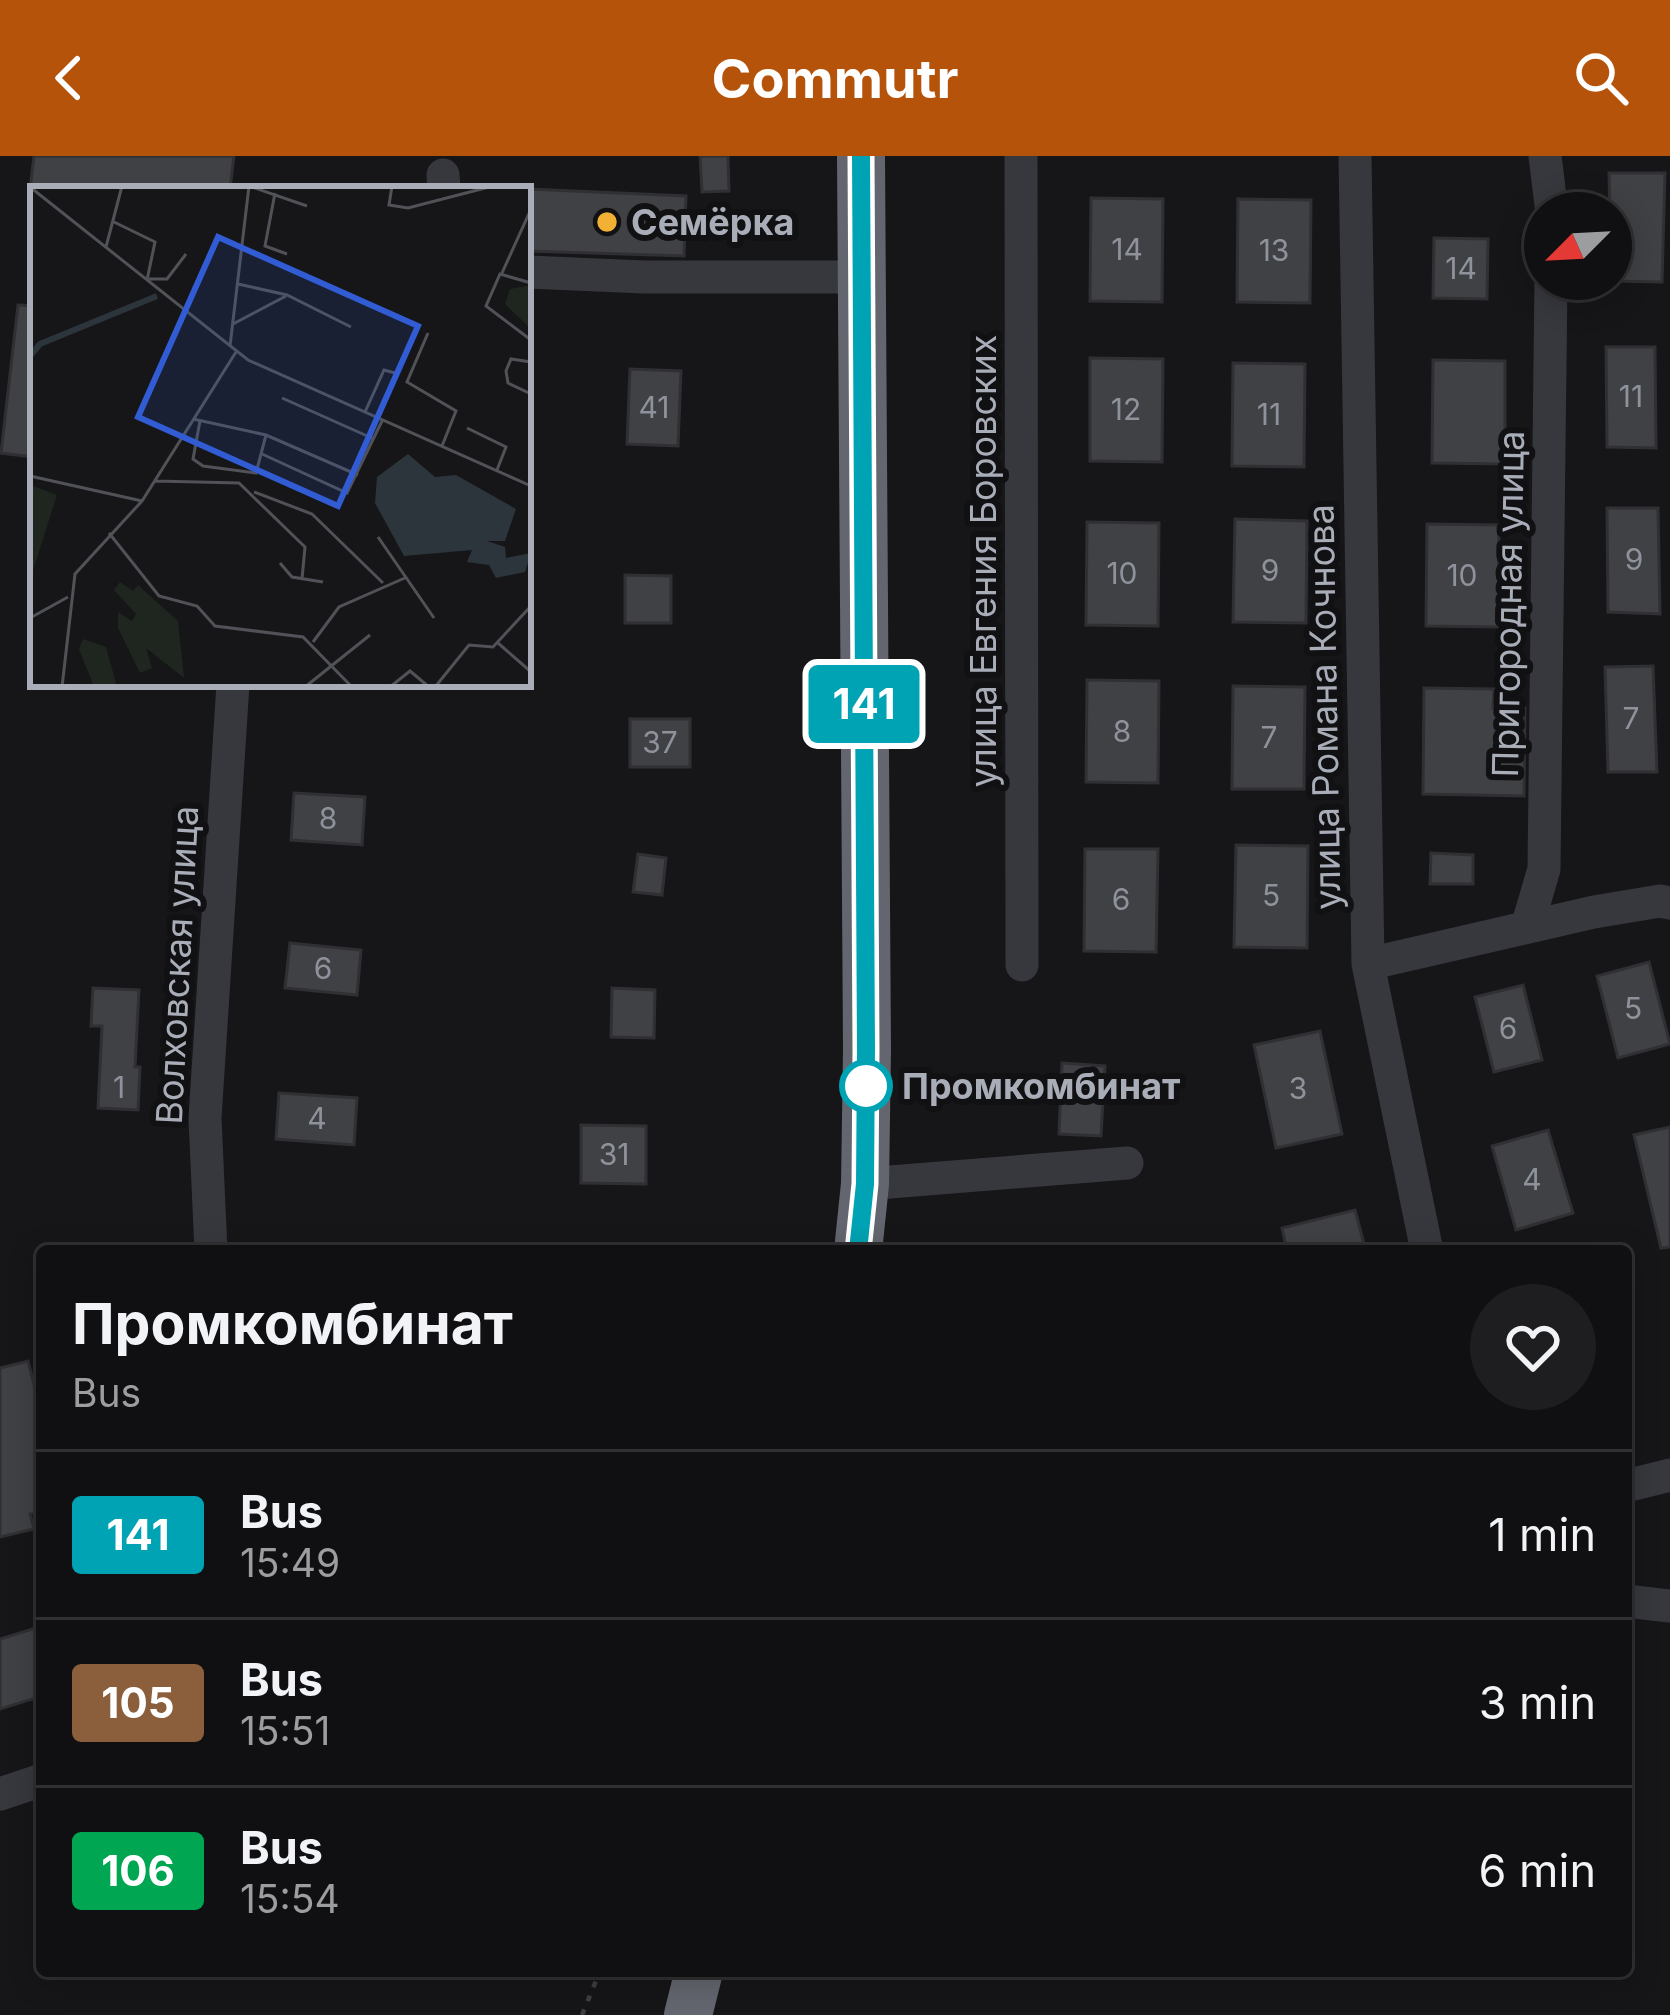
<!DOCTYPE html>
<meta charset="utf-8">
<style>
:root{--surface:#101012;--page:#1e1e20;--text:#f1f3f6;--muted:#9c9d9f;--line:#303032;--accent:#b45309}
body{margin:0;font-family:Inter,sans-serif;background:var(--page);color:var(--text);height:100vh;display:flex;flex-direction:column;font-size:45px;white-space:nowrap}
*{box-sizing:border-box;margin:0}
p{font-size:39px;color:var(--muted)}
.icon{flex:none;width:66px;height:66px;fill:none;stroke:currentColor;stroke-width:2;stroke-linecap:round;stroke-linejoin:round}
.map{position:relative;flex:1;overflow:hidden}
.drawer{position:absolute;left:36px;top:1089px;width:1596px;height:732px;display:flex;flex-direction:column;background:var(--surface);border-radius:12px;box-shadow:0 6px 30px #0003,0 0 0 3px var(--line)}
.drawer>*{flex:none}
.badge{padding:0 24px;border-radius:9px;font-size:42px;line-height:78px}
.needle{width:78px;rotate:246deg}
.fabs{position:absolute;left:1524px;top:36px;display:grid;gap:24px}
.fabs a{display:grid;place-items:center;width:108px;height:108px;border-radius:50%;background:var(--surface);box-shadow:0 6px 30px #0003,0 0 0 3px var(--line);font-size:60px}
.map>.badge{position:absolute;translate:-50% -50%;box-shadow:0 0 0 6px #fff}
.round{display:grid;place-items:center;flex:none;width:126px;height:126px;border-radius:63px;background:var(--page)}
.headline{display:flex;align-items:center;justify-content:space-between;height:204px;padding:0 36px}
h1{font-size:57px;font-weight:700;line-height:90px}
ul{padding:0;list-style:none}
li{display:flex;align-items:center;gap:36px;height:168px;padding:0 36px;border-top:3px solid var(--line)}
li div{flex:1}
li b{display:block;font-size:45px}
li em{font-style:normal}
li .badge{min-width:132px;font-weight:700;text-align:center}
header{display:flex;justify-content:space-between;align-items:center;height:156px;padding:0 36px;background:var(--accent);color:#fff;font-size:54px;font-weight:700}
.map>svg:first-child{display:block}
.building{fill:#404145;stroke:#303034;stroke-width:3}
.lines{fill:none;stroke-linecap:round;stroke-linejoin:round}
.path{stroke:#3d3f44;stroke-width:4.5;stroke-dasharray:6 9;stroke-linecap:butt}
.minor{stroke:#37383d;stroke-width:33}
.highway{stroke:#63666e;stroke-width:48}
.line-casing{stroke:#fff;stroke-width:27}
.line{stroke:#00a3b4;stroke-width:18}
.poi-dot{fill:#f2b134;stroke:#111113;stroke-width:4.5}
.stop-dot{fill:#fff;stroke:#00a3b4;stroke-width:6}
.labels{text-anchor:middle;stroke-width:12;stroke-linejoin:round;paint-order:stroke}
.number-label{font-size:30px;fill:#8e929b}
.poi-label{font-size:36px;font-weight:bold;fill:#a8adb8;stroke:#111113;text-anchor:start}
.street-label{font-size:36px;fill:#a8adb8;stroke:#111113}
.stop-label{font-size:36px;font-weight:bold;fill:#a8adb8;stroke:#111113;text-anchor:start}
.inset-river{fill:none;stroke:#2c353c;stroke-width:6}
.inset-road{fill:none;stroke:#505258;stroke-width:3}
.view{fill:#325cd3;fill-opacity:0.15;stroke:#325cd3;stroke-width:6}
.inset-edge{fill:none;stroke:#a8adb8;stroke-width:6}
</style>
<header><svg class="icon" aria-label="back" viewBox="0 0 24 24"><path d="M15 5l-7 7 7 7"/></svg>Commutr<svg class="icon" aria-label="search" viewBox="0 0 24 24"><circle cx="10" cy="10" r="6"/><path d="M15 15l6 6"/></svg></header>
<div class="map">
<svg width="1670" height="1859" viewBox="0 0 1670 1859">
<rect width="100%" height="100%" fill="#161618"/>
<path class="building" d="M34 0H234L230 33H30Z
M700 0H728L729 35 702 36Z
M1609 17H1665L1662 126 1611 125Z
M528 33 686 40 684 100 528 95Z
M1091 42 1163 43 1162 146 1090 145Z
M1238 43 1311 44 1310 147 1237 146Z
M1434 82 1488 83 1487 143 1433 142Z
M18 149 33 150V301L1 297Z
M1606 191H1655L1656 292 1607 291Z
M1090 202 1163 203 1162 306 1090 305Z
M1433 204 1505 205V308L1432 307Z
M1233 207 1305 208 1304 311 1232 310Z
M630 213 681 215 678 290 627 288Z
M1607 352H1658L1660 458 1608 456Z
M1235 363 1307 365 1306 467 1233 466Z
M1087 366 1159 367 1158 470 1086 469Z
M1427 368 1499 369 1498 471 1426 470Z
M625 419 671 420V467H625Z
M1653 510 1657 616H1608L1605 511Z
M1087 524 1159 525 1158 627 1086 626Z
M1233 530 1305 531 1304 633H1232Z
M1424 532 1494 533 1493 552H1525L1524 640 1423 638Z
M630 563H690V611H630Z
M294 637 365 641 362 689 291 684Z
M1236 689 1308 690 1307 792 1234 791Z
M1085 693H1158L1156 796 1084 795Z
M1431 697 1473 699V728H1430Z
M638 698 666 702 662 739 633 736Z
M290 787 361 794 357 839 285 832Z
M1649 806 1670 888 1618 902 1597 820Z
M1523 829 1542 904 1494 916 1475 841Z
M93 832 139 834 135 911H140L138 954 98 952 102 870H91Z
M612 832 655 834 654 882 611 881Z
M1320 875 1342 978 1276 992 1254 889Z
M1062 907 1105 910 1101 980 1059 978Z
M279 937 357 942 354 989 276 983Z
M581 969 646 970V1028L581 1027Z
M1670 971V1091L1661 1092 1634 979Z
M1548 974 1573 1057 1516 1074 1492 990Z
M1355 1054 1366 1095H1287L1282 1072Z
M28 1205 42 1261V1355L30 1358 34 1373 0 1381V1212Z
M42 1470V1540L0 1553V1483Z"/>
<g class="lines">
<path class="path" d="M582 1859 600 1815"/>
<path class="minor" d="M1021 0 1022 809
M1355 0 1368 808 1427 1095
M1545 0 1552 57
M443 19 444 33
M528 116 644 121H860
M1527 771 1544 713 1551 123
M1368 808 1594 756 1660 745 1670 747
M865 1028 1127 1007
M211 1095 205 962 233 528
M1626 1330 1670 1319
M1626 1445 1670 1450
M0 1638 42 1624"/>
<path class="highway" d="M858 1095 865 1028 867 894 861 0
M688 1859 699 1815"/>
</g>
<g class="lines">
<g class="line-casing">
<path id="line" d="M858 1095 865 1028 866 894 861 0"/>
</g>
<use href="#line" class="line"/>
</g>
<circle class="poi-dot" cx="607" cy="66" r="12"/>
<circle class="stop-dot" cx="866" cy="930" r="24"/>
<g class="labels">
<g class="number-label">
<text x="1127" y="104">14</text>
<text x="1274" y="105">13</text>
<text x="1461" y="123">14</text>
<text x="1631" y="251">11</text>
<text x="654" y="262">41</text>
<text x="1126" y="264">12</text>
<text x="1269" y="269">11</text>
<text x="1634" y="414">9</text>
<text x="1270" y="425">9</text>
<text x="1122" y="428">10</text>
<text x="1462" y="430">10</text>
<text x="1631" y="573">7</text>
<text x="1122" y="586">8</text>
<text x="1269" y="592">7</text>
<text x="660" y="597">37</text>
<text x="328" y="673">8</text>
<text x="1271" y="750">5</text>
<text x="1121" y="754">6</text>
<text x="323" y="823">6</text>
<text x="1633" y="863">5</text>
<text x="1508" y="883">6</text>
<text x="119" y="942">1</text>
<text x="1298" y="943">3</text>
<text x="317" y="973">4</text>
<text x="614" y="1009">31</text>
<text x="1532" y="1034">4</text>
</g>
<g class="poi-label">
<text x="631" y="79">Семёрка</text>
</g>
<g class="street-label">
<text transform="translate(983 405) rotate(-90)" y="13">улица Евгения Боровских</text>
<text transform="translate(1508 448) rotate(-89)" y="13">Пригородная улица</text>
<text transform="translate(1324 551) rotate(-91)" y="13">улица Романа Кочнова</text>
<text transform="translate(177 809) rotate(-87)" y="13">Волховская улица</text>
</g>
<g class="stop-label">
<text x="902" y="943">Промкомбинат</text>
</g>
</g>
<g transform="translate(30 30)">
<rect width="501" height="501" fill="#161618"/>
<path d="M501 99V143L475 118 480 103ZM0 299 27 309 1 391H0ZM90 396 103 405 108 399 148 435 154 492 116 462 122 482 110 487 88 442V426L102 435 106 428 84 404ZM53 453 76 461 87 501H64L49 463Z" fill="#1e261f"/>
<path d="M378 268 405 291 426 289 486 323 475 355H457L475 361 476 372 501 367 495 386 466 392 459 379 437 376 442 364 374 370 345 317 347 291Z" fill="#2c353c"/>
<path class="inset-river" d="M0 170 10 158 127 110"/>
<path class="inset-road" d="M219 0 277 20M362 0 359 19 378 22 463 0M0 1 218 174 501 300M245 7 235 60 257 68M84 36 125 56 117 94M76 61 92 0M472 87 501 23M119 93H137L156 68M501 97 470 88 456 120 501 154M208 98 257 109 321 141M203 138 256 110M398 147 377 196 426 225 412 260M200 160 219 0M501 176 481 173 476 185 478 197 501 208M252 212 344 253M335 226 354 184 365 187M163 233 236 249 328 289M170 235 163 273 173 280 226 287 236 249M437 242 476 261 467 284M232 268 317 307 352 235M0 290 112 315M125 295 209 297 275 361 272 393M224 306 282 328 353 397M79 347 129 410 167 420 185 440 273 451 322 501M348 351 404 432M250 377 262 391 293 396M0 432 38 411M283 456 309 421 377 391M468 457 500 485M32 501 45 388 112 315 206 166M275 501 340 449M360 501 380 485 399 501M405 501 439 459 463 461 501 420"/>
<path class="view" d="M188 51 388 140 308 320 108 231Z"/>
<rect width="501" height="501" class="inset-edge"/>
</g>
</svg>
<div class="fabs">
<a><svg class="needle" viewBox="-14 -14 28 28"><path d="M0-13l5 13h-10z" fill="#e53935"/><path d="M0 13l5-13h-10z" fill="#9c9d9f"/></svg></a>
</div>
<b class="badge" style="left:864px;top:548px;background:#00a3b4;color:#fff">141</b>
<section class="drawer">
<div class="headline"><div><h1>Промкомбинат</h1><p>Bus</p></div><a class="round"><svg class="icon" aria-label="heart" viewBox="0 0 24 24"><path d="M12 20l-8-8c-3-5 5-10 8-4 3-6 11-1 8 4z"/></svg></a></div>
<ul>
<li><span class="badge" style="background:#00a3b4;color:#fff">141</span><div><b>Bus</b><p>15:49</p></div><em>1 min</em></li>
<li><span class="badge" style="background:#8b5e3c;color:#fff">105</span><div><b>Bus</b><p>15:51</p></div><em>3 min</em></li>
<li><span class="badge" style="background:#00a651;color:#fff">106</span><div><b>Bus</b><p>15:54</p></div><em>6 min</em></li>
</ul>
</section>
</div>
